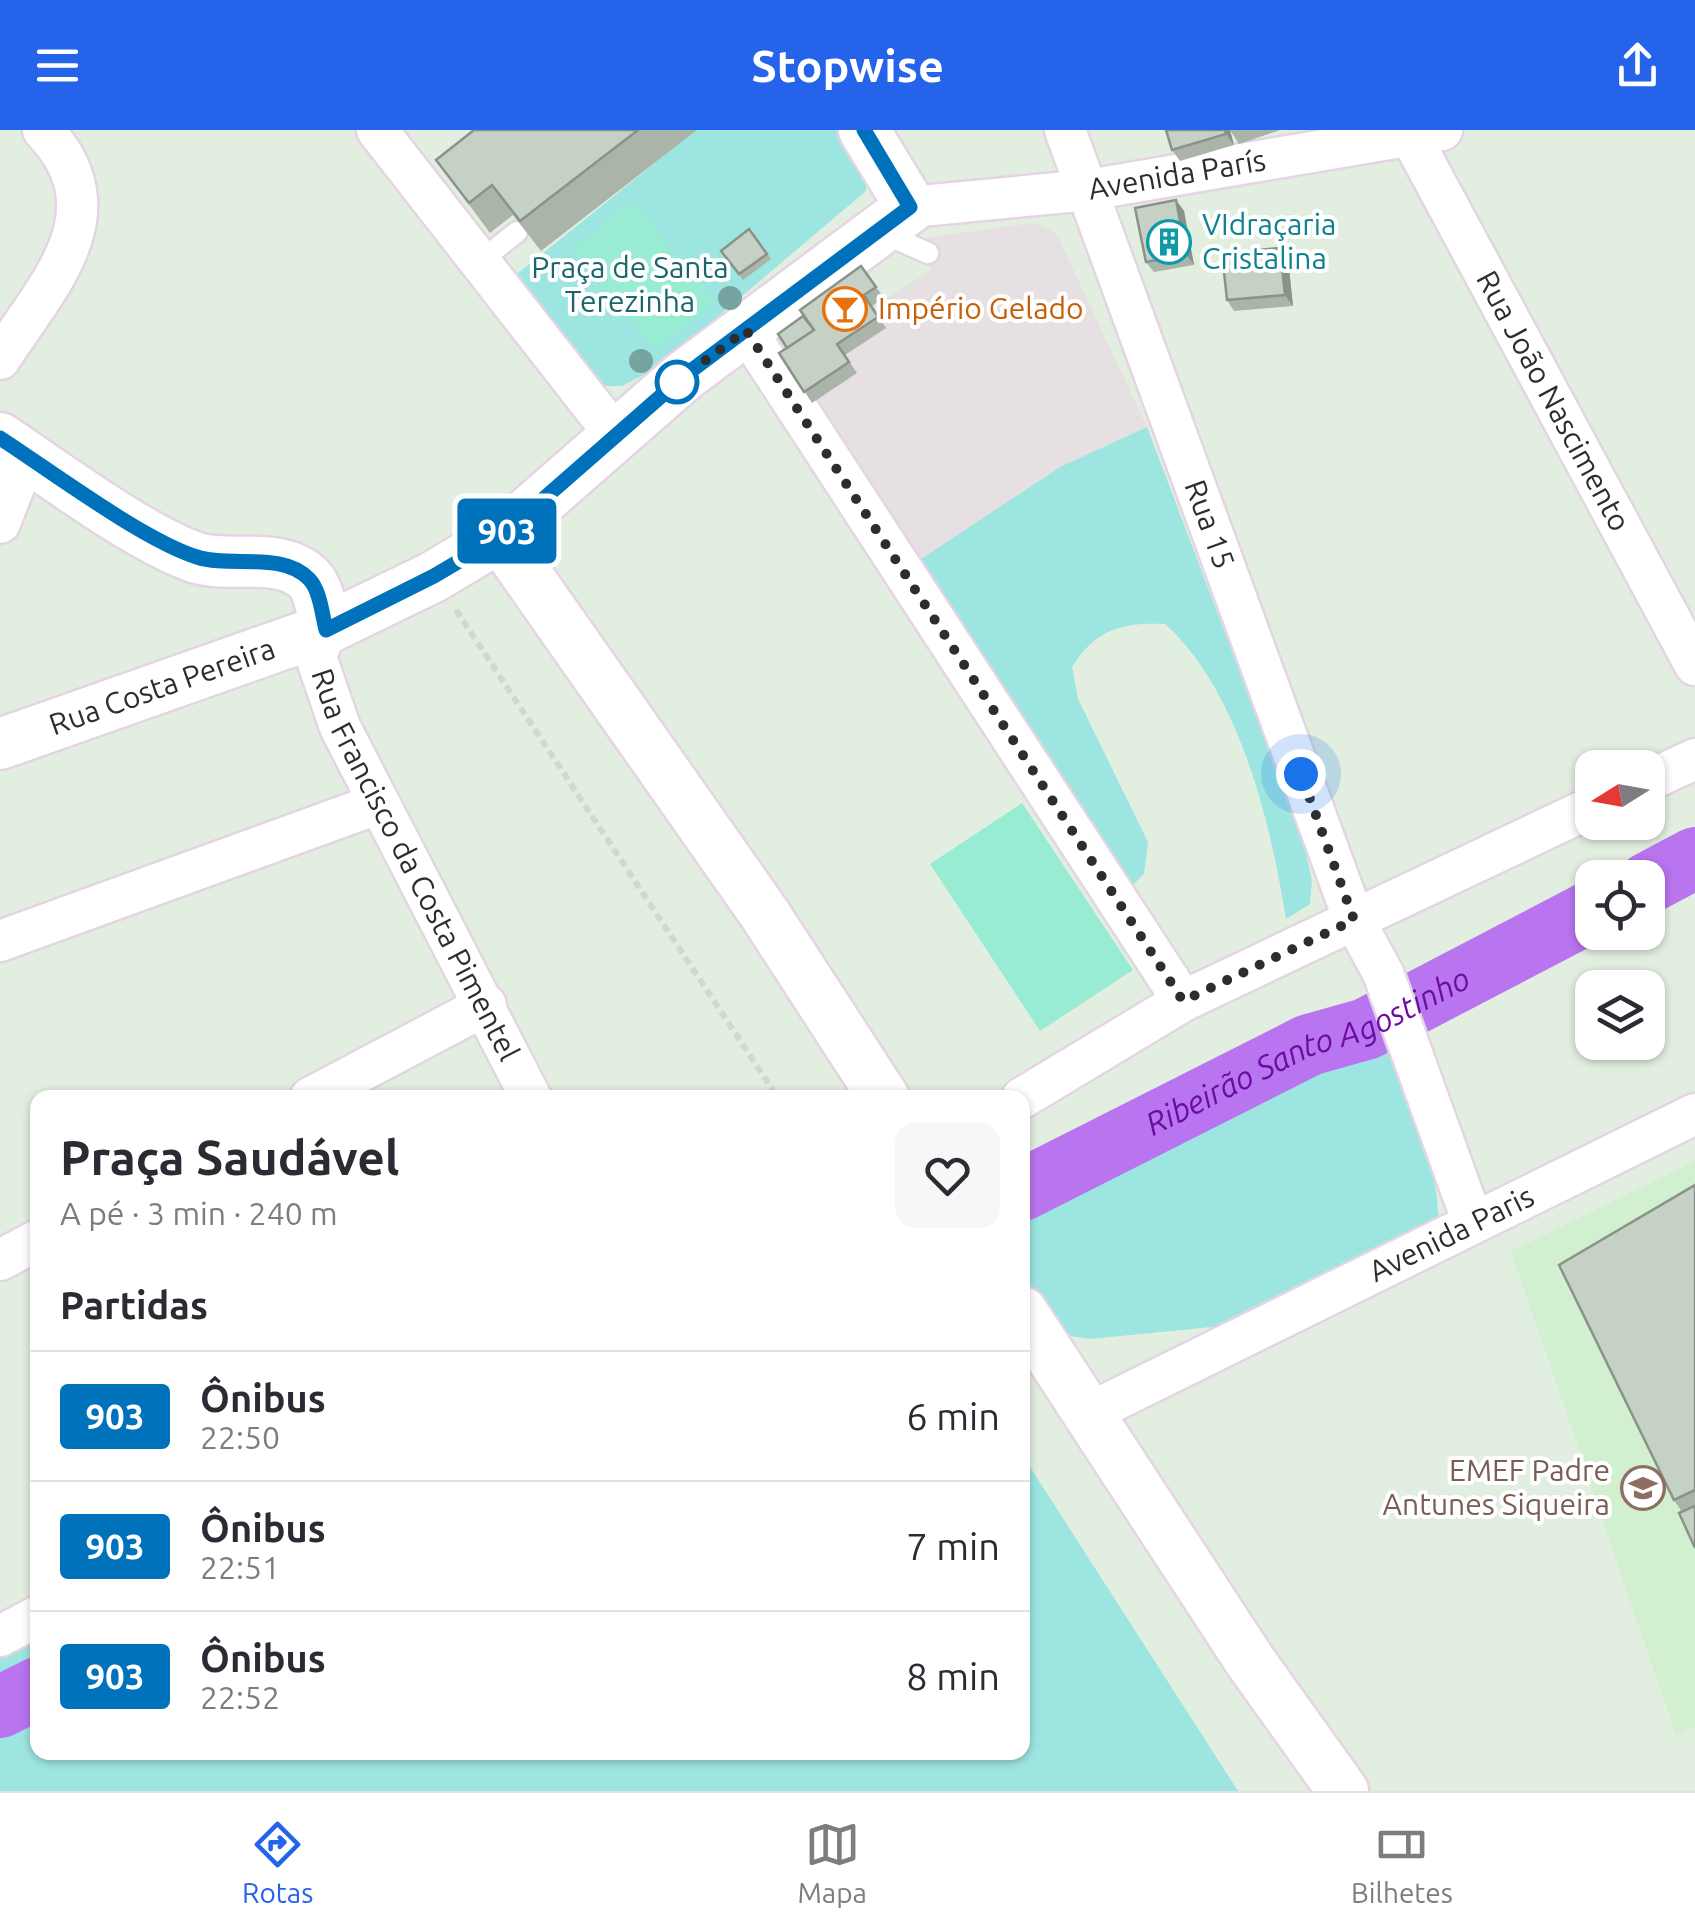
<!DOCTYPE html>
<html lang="pt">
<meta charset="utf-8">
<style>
:root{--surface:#fff;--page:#f7f7f7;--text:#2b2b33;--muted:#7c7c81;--line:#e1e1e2;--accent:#2563eb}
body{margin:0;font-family:Ubuntu,sans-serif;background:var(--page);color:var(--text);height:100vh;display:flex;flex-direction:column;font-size:38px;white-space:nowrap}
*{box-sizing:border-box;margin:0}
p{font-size:32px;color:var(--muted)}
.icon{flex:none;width:55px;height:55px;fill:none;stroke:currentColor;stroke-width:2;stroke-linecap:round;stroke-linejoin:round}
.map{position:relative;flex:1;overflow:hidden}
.sheet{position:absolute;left:30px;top:960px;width:1000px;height:670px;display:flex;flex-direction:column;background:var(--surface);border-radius:20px;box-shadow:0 2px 8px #0004}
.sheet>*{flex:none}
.badge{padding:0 20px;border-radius:8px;font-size:35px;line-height:65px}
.needle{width:65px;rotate:259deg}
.fabs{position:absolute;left:1575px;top:620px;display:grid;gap:20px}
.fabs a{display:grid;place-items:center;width:90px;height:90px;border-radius:20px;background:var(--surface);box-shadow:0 2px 8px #0004;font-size:50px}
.you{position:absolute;width:50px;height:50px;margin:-25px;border:8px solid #fff;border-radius:50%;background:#1a73e8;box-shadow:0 0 0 15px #1a73e833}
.map>.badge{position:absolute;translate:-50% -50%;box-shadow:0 0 0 5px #fff}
h2{padding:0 30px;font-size:38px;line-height:90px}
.round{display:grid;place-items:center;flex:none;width:105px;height:105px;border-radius:20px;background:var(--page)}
.headline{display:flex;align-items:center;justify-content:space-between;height:170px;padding:0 30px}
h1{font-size:48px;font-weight:700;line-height:75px}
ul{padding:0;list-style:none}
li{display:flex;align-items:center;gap:30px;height:130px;padding:0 30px;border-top:2px solid var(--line)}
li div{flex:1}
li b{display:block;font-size:38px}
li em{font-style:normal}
li .badge{min-width:110px;font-weight:700;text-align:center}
header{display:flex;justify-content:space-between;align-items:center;height:130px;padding:0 30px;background:var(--accent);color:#fff;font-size:45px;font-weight:700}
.tab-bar{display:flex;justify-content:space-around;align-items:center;height:140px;border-top:2px solid var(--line);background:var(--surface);font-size:28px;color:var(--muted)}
.tab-bar a{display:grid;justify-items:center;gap:5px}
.tab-bar .selected{color:var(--accent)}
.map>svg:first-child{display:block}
.industrial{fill:#e7e0e3}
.education{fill:#d1f0d0}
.green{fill:#9de5e1}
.pitch{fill:#99ecd4}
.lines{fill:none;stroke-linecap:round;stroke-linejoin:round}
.river{stroke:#b974f0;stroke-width:62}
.service-casing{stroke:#e5d5e4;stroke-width:25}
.minor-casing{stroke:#e5d5e4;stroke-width:45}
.tertiary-casing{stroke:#e5d5e4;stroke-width:55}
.path{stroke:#d5d5d5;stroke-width:6;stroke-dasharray:8 5;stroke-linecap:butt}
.service{stroke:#fff;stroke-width:20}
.minor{stroke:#fff;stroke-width:40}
.tertiary{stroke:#fff;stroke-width:50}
.tree{fill:#75a4a1}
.wall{fill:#aab4a9}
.shaded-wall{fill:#8b928a}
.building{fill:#c6d1c5;stroke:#8b928a;stroke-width:2.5}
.line-casing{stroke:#fff;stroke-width:22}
.line{stroke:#0072bc;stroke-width:15}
.walk{stroke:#2d2d2d;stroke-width:10;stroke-dasharray:0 18}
.stop-dot{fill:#fff;stroke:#0072bc;stroke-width:5}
.labels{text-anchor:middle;stroke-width:8;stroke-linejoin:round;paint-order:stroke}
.street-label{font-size:30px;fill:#2d2d2d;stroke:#fff}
.culture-label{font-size:30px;fill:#0d838f;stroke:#fff;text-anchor:start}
.park-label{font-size:30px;fill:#1b666d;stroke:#fff}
.food-label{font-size:30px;fill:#c56008;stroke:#fff;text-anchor:start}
.education-label{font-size:30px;fill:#785e54;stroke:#fff;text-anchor:end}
.water-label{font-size:32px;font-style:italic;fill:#6b0da2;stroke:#fff}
</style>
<header><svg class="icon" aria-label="menu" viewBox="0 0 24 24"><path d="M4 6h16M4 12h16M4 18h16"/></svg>Stopwise<svg class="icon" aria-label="share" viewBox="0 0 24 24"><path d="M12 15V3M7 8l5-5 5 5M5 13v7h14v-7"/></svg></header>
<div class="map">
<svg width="1695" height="1661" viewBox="0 0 1695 1661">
<rect width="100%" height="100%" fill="#e2efe0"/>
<path class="industrial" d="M1033 93 1052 100 1059 109 1147 297 1060 337 920 430 812 273 872 177 930 141 925 108Z"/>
<path class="education" d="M1695 1031V1596L1676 1605 1511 1121Z"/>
<path class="green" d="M696 0H841L866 39V61L657 238 622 256H593L507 152Z
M1147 297 1302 706 1312 751 1310 774 1286 789C1271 694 1239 560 1165 494 1122 492 1096 499 1072 537L1078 569 1148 712 1144 744 1117 770 903 441 1060 337Z
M1379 890C1409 949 1436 1026 1439 1092L1232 1195 1090 1209 1058 1204 1023 1153 1022 1060 1309 915 1366 899Z
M1023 1326 1238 1661H0V1520L37 1499 38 1622H1022Z"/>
<path class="pitch" d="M632 70 714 172 657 219 572 120Z
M1022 673 1133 840 1040 901 930 734Z"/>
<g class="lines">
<g class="river">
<path d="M1648 753 1695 728"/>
<path id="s1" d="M1022 1060 1309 915 1366 899 1592 781"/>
<path d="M0 1577 38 1558"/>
</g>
<g class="service-casing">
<path id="service" d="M880 102 928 123
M479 132 517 102"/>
</g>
<g class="minor-casing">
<g id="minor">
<path d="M377 0 616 306"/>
<path id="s2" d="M1065 0 1354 790 1383 843 1473 1093"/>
<path id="s3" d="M1411 7 1695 535"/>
<path id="s4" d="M911 77 1088 60 1442 0"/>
<path d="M746 200 1183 871"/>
<path d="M0 229C48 154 121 82 43 0"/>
<path d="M0 393 17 349 1 309"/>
<path id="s5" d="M326 499 316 527 340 597 531 968"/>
<path d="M1648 651 1695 629"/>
<path d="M0 811 377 674"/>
<path d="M310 968 486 875"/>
<path d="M1022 968 1183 871 1592 677"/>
<path d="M0 1130 38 1110"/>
<path id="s6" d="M1091 1282 1695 984"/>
<path d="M0 1506 38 1486"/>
</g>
</g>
<g class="tertiary-casing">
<g id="tertiary">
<path d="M0 308C51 342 142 410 197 428 230 438 282 421 309 449 320 460 322 485 326 499"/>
<path d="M500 407 764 783 884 968"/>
<path id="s7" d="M0 614 326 499 433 447 500 407 684 246 911 77 864 0"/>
<path d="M1022 1182 1250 1531 1343 1661"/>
</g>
</g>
<path class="path" d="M456 480 778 968"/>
<use href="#service" class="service"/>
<use href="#minor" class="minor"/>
<use href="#tertiary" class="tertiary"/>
</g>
<g class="tree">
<circle cx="730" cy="168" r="12"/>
<circle cx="641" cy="231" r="12"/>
</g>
<path class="wall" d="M474 0H697L541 121 513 85 490 103 436 30Z
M1230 0H1280L1239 14Z
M1230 0 1234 15 1180 31 1172 20Z
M1176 70 1184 81 1194 135 1154 142 1146 132Z
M749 99 771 129 743 150 721 121Z
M1288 129 1293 176 1234 181 1227 170Z
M861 136 884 168 872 176 886 198 845 225 857 243 812 273 779 223 787 218 803 186Z
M1695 1055V1418L1682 1382 1674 1370Z"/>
<path class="shaded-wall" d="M1225 0H1230L1234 15 1226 4Z
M1176 70 1184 81 1194 135 1186 124Z
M1280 118 1288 129 1293 176 1285 165Z"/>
<path class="building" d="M474 0H638L520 91 492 55 469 73 436 30Z
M1166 0H1225L1226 4 1172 20Z
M1176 70 1186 124 1146 132 1135 78Z
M749 99 767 124 739 144 721 121Z
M1280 118 1285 165 1227 170 1222 123Z
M861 136 876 157 864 165 878 187 837 214 849 232 804 262 779 223 814 200 800 180Z
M803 186 814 200 787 218 778 204Z
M1695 1055V1360L1674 1370 1559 1135Z
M1695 1376V1418L1679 1383Z"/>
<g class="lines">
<g class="line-casing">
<path id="line" d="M0 308C51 341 143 410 197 427 230 438 283 421 309 449 320 460 322 484 326 500L434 446 500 407 684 246 910 77 864 0"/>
</g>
<use href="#line" class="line"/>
<path class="walk" d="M677 252 746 200 1183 871 1354 790 1301 644"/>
</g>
<defs>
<g id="building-ring" transform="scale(2.25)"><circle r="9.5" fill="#fff" stroke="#0f9aa8" stroke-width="1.5"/><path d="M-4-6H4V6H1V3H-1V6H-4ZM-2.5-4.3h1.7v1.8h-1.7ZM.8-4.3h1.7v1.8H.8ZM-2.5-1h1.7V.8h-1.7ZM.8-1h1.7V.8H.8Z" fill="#0f9aa8"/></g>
<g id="bar-ring" transform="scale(2.25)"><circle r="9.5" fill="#fff" stroke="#e8710a" stroke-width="1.5"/><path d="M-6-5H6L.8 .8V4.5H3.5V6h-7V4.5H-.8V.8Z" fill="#e8710a"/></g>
<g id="school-ring" transform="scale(2.25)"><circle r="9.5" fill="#fff" stroke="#8d6e63" stroke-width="1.5"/><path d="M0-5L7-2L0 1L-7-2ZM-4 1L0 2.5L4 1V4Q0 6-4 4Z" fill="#8d6e63"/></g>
</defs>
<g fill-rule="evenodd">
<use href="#building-ring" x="1169" y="112"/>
<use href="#bar-ring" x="845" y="179"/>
<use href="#school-ring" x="1643" y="1358"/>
</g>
<circle class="stop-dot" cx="677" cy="252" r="20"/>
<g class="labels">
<g class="street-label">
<text dy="10" stroke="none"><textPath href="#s4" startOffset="268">Avenida París</textPath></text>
<text dy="10" stroke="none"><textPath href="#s3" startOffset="300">Rua João Nascimento</textPath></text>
<text dy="10" stroke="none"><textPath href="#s2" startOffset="420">Rua 15</textPath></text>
<text dy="10" stroke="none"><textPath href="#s7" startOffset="172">Rua Costa Pereira</textPath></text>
<text dy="10" stroke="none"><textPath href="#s5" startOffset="260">Rua Francisco da Costa Pimentel</textPath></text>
<text dy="10" stroke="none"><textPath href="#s6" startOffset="402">Avenida Paris</textPath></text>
</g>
<g class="culture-label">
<text x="1202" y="105">VIdraçaria<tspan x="1202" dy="34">Cristalina</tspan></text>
</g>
<g class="park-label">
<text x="630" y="148">Praça de Santa<tspan x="630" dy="34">Terezinha</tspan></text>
</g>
<g class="food-label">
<text x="878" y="189">Império Gelado</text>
</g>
<g class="education-label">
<text x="1610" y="1351">EMEF Padre<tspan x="1610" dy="34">Antunes Siqueira</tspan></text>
</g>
<g class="water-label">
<text dy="11" stroke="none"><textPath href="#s1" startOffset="318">Ribeirão Santo Agostinho</textPath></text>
</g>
</g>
</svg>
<div class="fabs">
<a><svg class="needle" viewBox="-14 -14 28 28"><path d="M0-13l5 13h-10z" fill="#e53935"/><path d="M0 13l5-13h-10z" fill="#7c7c81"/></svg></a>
<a><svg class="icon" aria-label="locate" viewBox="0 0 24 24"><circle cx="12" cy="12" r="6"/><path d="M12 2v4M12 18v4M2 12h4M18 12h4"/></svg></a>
<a><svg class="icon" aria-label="layers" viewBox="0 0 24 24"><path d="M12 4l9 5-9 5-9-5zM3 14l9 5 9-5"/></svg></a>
</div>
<div class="you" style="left:1301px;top:644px"></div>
<b class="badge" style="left:507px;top:401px;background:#0072bc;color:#fff">903</b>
<section class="sheet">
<div class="headline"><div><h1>Praça Saudável</h1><p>A pé · 3 min · 240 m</p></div><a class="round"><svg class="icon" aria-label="heart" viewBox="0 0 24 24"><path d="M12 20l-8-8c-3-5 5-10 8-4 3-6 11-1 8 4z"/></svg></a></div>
<h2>Partidas</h2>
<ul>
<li><span class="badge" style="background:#0072bc;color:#fff">903</span><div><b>Ônibus</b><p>22:50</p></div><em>6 min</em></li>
<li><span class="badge" style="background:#0072bc;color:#fff">903</span><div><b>Ônibus</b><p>22:51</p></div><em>7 min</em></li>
<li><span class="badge" style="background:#0072bc;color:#fff">903</span><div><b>Ônibus</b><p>22:52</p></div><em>8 min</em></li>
</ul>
</section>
</div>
<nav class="tab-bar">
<a class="selected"><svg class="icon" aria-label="directions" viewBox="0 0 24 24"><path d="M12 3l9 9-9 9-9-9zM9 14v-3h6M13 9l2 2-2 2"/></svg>Rotas</a>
<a><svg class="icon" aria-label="map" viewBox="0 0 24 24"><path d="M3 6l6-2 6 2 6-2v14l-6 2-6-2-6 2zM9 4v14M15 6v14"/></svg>Mapa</a>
<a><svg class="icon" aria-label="tickets" viewBox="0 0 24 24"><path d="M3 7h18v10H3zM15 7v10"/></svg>Bilhetes</a>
</nav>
